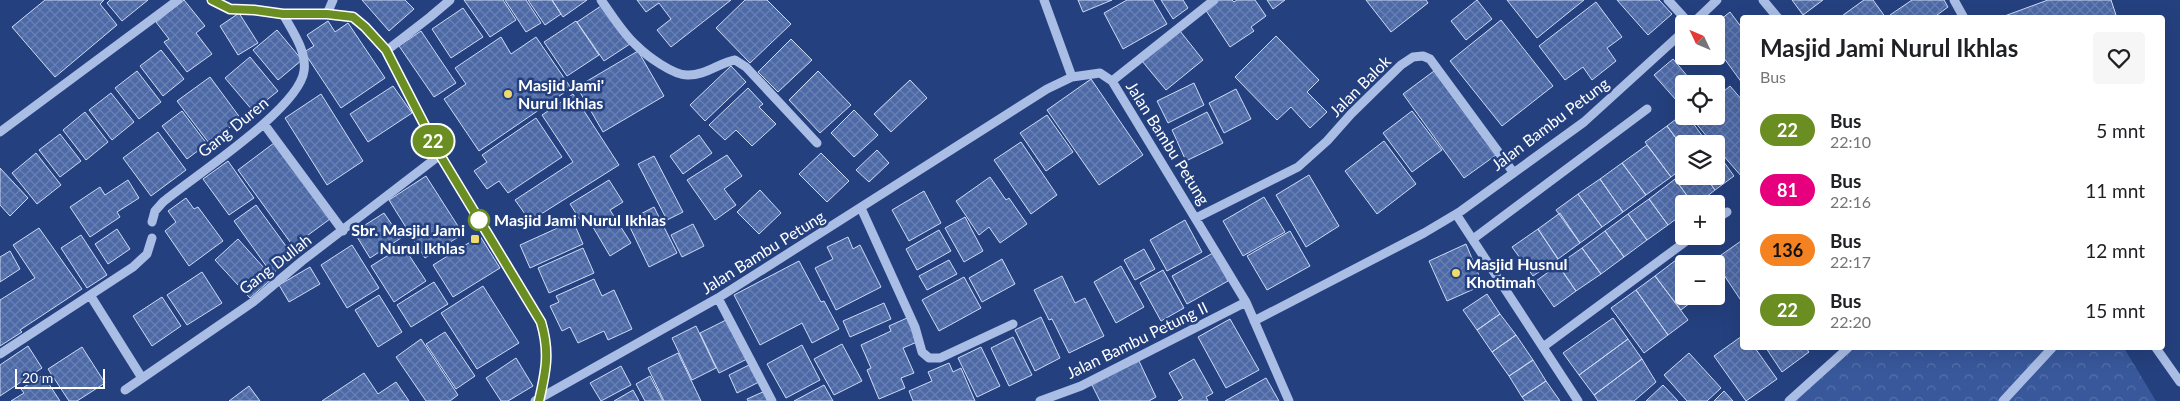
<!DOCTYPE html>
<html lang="id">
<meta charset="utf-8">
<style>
:root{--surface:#fff;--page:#f6f6f6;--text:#202124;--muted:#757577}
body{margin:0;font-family:Lato,sans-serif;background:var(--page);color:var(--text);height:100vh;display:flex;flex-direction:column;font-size:19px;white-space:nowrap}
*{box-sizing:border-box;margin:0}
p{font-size:16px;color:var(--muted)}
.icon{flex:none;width:28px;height:28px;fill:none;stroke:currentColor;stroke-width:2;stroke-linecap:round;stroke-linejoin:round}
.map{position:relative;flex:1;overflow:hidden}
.side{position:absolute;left:1740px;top:15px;width:425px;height:335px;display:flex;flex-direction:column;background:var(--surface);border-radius:5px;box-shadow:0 5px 20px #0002}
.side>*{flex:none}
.badge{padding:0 10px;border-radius:16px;font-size:18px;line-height:32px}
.needle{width:32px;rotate:314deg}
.controls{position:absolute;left:1675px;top:15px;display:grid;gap:10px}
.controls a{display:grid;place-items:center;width:50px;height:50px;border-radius:5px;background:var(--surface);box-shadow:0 5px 20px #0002;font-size:25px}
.scale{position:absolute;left:15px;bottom:12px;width:90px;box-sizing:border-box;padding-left:5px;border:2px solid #fff;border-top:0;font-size:14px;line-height:18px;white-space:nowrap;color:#fff;-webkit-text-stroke:4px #24407e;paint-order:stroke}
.map>.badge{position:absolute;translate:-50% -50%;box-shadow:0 0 0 2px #fff}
.round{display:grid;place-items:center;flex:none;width:52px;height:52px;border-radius:5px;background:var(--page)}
.summary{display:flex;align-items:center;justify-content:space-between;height:85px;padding:0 20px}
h1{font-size:24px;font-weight:700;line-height:38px}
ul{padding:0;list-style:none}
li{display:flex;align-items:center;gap:15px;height:60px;padding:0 20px}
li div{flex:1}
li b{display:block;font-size:19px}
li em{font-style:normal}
li .badge{min-width:55px;font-weight:700;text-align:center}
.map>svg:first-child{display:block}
.park{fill:url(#park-crowns)}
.building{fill:url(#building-cross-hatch);stroke:#ccdaf4}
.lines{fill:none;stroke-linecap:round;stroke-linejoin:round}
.minor{stroke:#a9bde5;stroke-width:9}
.line-casing{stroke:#fff;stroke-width:11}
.line{stroke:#6b8e23;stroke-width:8}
.poi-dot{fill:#efda6d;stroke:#24407e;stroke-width:2}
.stop-dot{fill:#fff;stroke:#6b8e23;stroke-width:2.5}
.labels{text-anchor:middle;stroke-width:5;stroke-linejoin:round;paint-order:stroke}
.poi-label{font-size:16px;font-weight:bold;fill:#fff;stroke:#24407e;text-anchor:start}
.street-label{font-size:16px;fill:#fff;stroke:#24407e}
.stop-label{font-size:16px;font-weight:bold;fill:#fff;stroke:#24407e;text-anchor:start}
</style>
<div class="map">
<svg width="2180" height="401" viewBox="0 0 2180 401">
<defs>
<pattern id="park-crowns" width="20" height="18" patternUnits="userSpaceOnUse" patternTransform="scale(1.25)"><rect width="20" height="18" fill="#38589b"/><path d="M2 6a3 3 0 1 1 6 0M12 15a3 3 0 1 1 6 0" fill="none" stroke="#5671aa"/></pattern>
<pattern id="building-cross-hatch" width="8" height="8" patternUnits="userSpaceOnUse" patternTransform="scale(1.25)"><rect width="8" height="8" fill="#4d69a6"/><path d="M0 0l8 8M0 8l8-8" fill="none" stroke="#6880b3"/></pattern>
</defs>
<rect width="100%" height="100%" fill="#24407e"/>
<path class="park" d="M1855 348H2124L2156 401H1795Z"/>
<path class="building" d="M45 0H104L100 4 117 25 55 77 12 27Z
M110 0H148L122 21 107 3Z
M184 0 205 26 196 33 212 54 187 72 164 42 169 39 156 22Z
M362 0H405L414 9 389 31Z
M464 0H503L516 20 490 37Z
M505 0H526L541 23 526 32Z
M528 0H552L561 14 545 25Z
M552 0H587L563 17Z
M637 0H731L671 47 657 30 671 19 659 3 646 12Z
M745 0H767L791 24 750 63 716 28Z
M1078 0H1112L1083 12Z
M1127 0H1153L1167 24 1123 49 1104 13Z
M1161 0H1183L1188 8 1173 19Z
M1218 0H1232L1234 2 1237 0H1255L1266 16 1251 27 1254 31 1230 47 1205 9Z
M1267 0H1285L1273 9Z
M1366 0H1426L1428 3 1391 32Z
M1477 0 1492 19 1466 40 1451 21Z
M1507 0H1584L1537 38Z
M1617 0H1659L1672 14 1648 35Z
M1792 0H1823L1803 15Z
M1864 0H1873L1886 18H1839Z
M1912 0H1944L1948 7 1933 18H1891L1890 15Z
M2048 0H2111L2117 18H1999Z
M1596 2 1622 37 1607 48 1616 61 1592 80 1583 67 1565 80 1539 46Z
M604 4 630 44 604 61 577 22Z
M463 8 483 37 451 58 432 29Z
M1730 12 1742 28V83L1716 47 1715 24Z
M239 13 258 43 238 55 220 26Z
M1501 20 1553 86 1502 126 1450 61Z
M328 21 335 32 348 23 385 78 341 108 304 52 314 46 307 35Z
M576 21 599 55 567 76 544 42Z
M277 30 302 60 278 80 253 50Z
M421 31 456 83 434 97 399 46Z
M1180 31 1203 60 1166 90 1142 61Z
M1276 36 1319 80 1307 92 1327 112 1310 128 1291 107 1277 120 1235 77Z
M501 37 511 54 536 37 571 88 479 151 444 99 466 84 455 68Z
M791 39 812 60 778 92 758 72Z
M161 50 184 79 163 96 140 66Z
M638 51 664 96 603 132 577 87Z
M250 57 278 91 253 111 225 78Z
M1673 59 1694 84H1684V109L1654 75Z
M731 66 746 82 705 121 690 105Z
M137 71 161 102 139 119 115 88Z
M818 71 851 105 820 133 789 100Z
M1434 71 1496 155 1464 178 1403 94Z
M210 77 241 119 209 143 177 101Z
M1091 79 1143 155 1099 185 1047 110Z
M910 80 927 98 891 132 874 114Z
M1194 83 1204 105 1168 123 1157 101Z
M393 86 412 113 368 142 350 114Z
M1730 86 1742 100V177L1716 147V144H1713L1690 116H1716V98Z
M748 88 763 104 759 107 776 124 752 146 736 130 725 140 709 125Z
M1236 89 1251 119 1224 133 1209 103Z
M111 93 134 122 112 140 89 110Z
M321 94 363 161 327 185 285 118Z
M573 94 619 165 530 221 515 200 573 162 542 115Z
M854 110 878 135 854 157 831 133Z
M182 111 207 144 187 159 162 126Z
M1412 111 1442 150 1412 172 1383 133Z
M85 112 108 142 86 160 63 130Z
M1207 112 1223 143 1186 161 1172 130Z
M1684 113V116H1688L1708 144H1684V149L1667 126Z
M1047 115 1073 152 1046 171 1020 133Z
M536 118 562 157 508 193 499 181 487 189 474 171 487 162 482 155Z
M1667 126 1684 149V167L1671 177 1645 142Z
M158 132 186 170 151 196 123 158Z
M60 134 81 161 60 177 39 150Z
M699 135 712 153 683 174 670 156Z
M1384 141 1416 184 1377 214 1345 171Z
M1021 142 1057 195 1031 214 994 160Z
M274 143 330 219 293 246 238 170Z
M1647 145 1671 177 1646 195 1622 163Z
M877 150 889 163 869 182 856 170Z
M1716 151 1734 176 1715 190 1705 176H1716Z
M36 153 61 185 37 204 12 173Z
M821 153 849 181 827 202 799 174Z
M727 155 742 176 724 189 736 205 715 220 687 180Z
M654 156 683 212 667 220 638 164Z
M228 161 254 198 229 215 203 179Z
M1622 163 1646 195 1623 212 1600 179Z
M0 168 28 198 10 216 0 205Z
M1684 173V176H1705L1715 190 1697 204H1693L1675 179Z
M1309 175 1339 226 1306 247 1276 195Z
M426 176 463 234 425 258 389 200Z
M990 177 1006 200 1009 198 1027 224 1000 243 989 227 979 235 956 201Z
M1600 179 1623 212 1602 227 1578 194Z
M1675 179 1693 204H1684V213L1668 225 1649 199Z
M128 180 139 198 117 212 120 217 90 237 70 207 100 187 105 195Z
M609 180 623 202 610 210 631 243 610 256 590 222 584 226 570 204Z
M760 190 781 213 759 234 737 212Z
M924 191 941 223 909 241 892 210Z
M1578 194 1602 227 1580 243 1556 210Z
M1264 197 1285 232 1243 256 1223 221Z
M186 198 194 209 198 207 223 241 189 266 165 231 176 222 168 211Z
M1649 199 1668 225 1647 240 1628 214Z
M256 205 294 257 272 274 234 221Z
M654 207 677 253 649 267 627 221Z
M384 213 401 238 370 258 354 232Z
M1560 213 1580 243 1558 259 1538 229Z
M1628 214 1647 240 1624 257 1605 231Z
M965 217 983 251 964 262 945 228Z
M1185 220 1202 252 1167 271 1150 240Z
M573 221 583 244 530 268 520 245Z
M693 224 704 246 682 257 671 235Z
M39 228 82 289 20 330 22 332 0 346V300L35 278 13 245Z
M117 229 130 249 108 264 95 244Z
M1538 229 1558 259 1533 276 1512 247Z
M939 230 951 251 917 270 906 249Z
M1290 231 1310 266 1267 290 1247 256Z
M1605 231 1624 257 1601 274 1582 248Z
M81 235 107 275 87 288 61 248Z
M480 236 500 268 453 297 433 265Z
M848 237 853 249 860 245 881 287 836 310 815 268 833 259 827 247Z
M238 239 273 278 250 298 215 260Z
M1741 241 1742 242V302L1714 260Z
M1466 244 1483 285 1447 301 1429 261Z
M352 245 379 288 347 308 321 265Z
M403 246 426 281 394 302 371 266Z
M583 248 594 273 549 293 538 268Z
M1582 248 1601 274 1576 291 1558 265Z
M1144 249 1155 269 1135 280 1124 260Z
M10 251 20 269 0 282V257Z
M1213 253 1228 281 1187 304 1172 276Z
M1680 257 1685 264H1684V296H1699L1681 310 1655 276Z
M1002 259 1015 284 982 302 969 278Z
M949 260 957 274 927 290 919 276Z
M799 261 821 302 824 301 839 329 812 343 802 323 760 345 734 295Z
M1558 265 1576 291 1554 307 1536 281Z
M1121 266 1144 307 1116 323 1094 282Z
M310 267 320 284 289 302 279 285Z
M1163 270 1184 308 1161 321 1140 283Z
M202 272 222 303 187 325 167 295Z
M1062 276 1075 303 1085 298 1104 336 1069 353 1052 319 1049 320 1034 290Z
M1655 276 1688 320 1668 335 1636 290Z
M964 277 981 308 939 331 922 300Z
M594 279 602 296 614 290 632 329 608 340 604 331 578 343 570 327 562 331 550 306 559 302 556 296Z
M434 282 448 304 411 327 397 305Z
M483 286 519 343 477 369 441 313Z
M1636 290 1668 335 1644 353 1611 308Z
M1487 294 1500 314 1477 330 1463 310Z
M379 295 402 332 378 347 355 310Z
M162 297 181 326 152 346 133 316Z
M884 303 891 319 850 337 843 321Z
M1500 314 1516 335 1492 352 1477 330Z
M1041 317 1060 358 1035 371 1015 330Z
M907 318 917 342 903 348 914 373 901 378 905 388 879 399 867 370 871 368 861 345 891 331 889 326Z
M1613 318 1628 339 1579 375 1563 353Z
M728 319 747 359 719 373 700 333Z
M1230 319 1259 370 1226 388 1198 337Z
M696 326 716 368 692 380 672 338Z
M445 332 475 376 456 389 426 344Z
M1516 335 1533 360 1509 376 1492 352Z
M1742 336V348H1755L1777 379 1746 401 1714 356Z
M1013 337 1032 375 1009 386 991 348Z
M421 339 458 395 450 401H426L396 357Z
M1628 339 1642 359 1594 395 1579 375Z
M842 344 862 381 834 395 814 359Z
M802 345 820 380 786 398 767 364Z
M28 346 42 368 0 396V365Z
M82 347 105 383 77 401H69L48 369Z
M981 347 1000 386 977 397 958 358Z
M1766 348H1806L1809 352 1782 372Z
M678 353 701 401H664L648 368Z
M1689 353 1721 388 1707 401H1687L1664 375Z
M516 358 533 386 508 401H501L486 378Z
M1194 359 1213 393 1206 397 1208 401H1178L1183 398 1169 373Z
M1642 359 1656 382 1634 401H1598L1594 395Z
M1533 360 1546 381 1522 397 1509 376Z
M1139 361 1156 397 1149 401H1100L1091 383Z
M949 363 953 372 961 368 975 401H913L909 391 932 381 928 372Z
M751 364 759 382 737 393 729 375Z
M621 366 631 385 601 401 590 383Z
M364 373 378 394 396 382 409 401H322Z
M43 375 60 401H11L24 393 21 389Z
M650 376 663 401H645L636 384Z
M1266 378 1279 401H1225Z
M1546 381 1560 401H1525L1522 397Z
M824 385 833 401H794Z
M1663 385 1678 401H1646Z
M249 386 260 401H229Z
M633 390 639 401H614Z
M765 391 770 401H748L747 399Z
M1724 391 1733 401H1714Z"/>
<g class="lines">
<path class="minor" d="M212 0 230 9 254 10 283 14H327L353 17 365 27 386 51 440 155 541 322C551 352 546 371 539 401
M601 0C612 15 623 34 637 46 647 56 673 75 687 75 704 76 719 63 735 60L746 67 817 143
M1044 0 1072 77
M1668 0 1690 24
M1763 0 1778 18
M1954 0 1964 18
M327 14 333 0
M1692 24 1717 0
M386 51 430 17 450 0
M1112 81 1214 0
M264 124 343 231
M0 132 178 0
M861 208 915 327 922 352 929 358H940L1013 324
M1456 214 1578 401
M1196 218 1298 167 1327 141 1351 114 1401 65 1413 57 1423 56 1430 59 1513 172
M1716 219 1727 212
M152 222 155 211 163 202C194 176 299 109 304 71 307 51 292 31 283 14
M1473 239 1647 109
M90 295 142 378
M718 298 772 401
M1254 321 1424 233 1461 211 1584 122 1684 31
M1543 347 1693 236
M2156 348 2180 382
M0 354 133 267 147 254 152 238
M125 390 253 302 302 261 440 155
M535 401 718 298 1047 89 1072 77 1100 73 1112 81 1246 302 1289 401
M1040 401 1081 386 1246 302
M1789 401 1848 348
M2003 401 2052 348"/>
</g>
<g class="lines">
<g class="line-casing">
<path id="line" d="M212 0 230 9 254 10 283 14H327L353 17 365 27 386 50 440 155 541 322C550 352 546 371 539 401"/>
</g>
<use href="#line" class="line"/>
</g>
<g class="poi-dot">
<circle cx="508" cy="94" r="5"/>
<rect x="470" y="234" width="10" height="10" rx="2.5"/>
<circle cx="1456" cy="273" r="5"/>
</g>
<circle class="stop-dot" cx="479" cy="220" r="10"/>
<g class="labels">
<g class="poi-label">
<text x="518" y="91">Masjid Jami'<tspan x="518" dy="18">Nurul Ikhlas</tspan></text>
<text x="465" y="236" text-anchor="end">Sbr. Masjid Jami<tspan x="465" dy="18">Nurul Ikhlas</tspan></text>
<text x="1466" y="270">Masjid Husnul<tspan x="1466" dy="18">Khotimah</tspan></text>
</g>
<g class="street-label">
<text transform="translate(1360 86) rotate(-45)" y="6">Jalan Balok</text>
<text transform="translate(1550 124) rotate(-37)" y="6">Jalan Bambu Petung</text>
<text transform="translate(233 127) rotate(-39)" y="6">Gang Duren</text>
<text transform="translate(1168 143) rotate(58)" y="6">Jalan Bambu Petung</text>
<text transform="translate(763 252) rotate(-32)" y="6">Jalan Bambu Petung</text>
<text transform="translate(275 264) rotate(-38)" y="6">Gang Dullah</text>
<text transform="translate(1137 340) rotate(-26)" y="6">Jalan Bambu Petung II</text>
</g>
<g class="stop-label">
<text x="494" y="226">Masjid Jami Nurul Ikhlas</text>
</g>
</g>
</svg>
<div class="controls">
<a><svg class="needle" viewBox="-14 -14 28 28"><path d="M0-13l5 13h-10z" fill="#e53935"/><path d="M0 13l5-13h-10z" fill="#757577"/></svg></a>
<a><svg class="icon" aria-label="locate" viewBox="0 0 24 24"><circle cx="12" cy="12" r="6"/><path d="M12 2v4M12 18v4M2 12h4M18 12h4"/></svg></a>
<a><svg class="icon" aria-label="layers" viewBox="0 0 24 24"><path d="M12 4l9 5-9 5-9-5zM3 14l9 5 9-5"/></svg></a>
<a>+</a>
<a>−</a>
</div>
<div class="scale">20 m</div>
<b class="badge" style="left:433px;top:141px;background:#6b8e23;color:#fff">22</b>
<section class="side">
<div class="summary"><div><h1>Masjid Jami Nurul Ikhlas</h1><p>Bus</p></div><a class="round"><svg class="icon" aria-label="heart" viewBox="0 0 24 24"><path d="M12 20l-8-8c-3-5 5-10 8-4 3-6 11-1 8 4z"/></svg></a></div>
<ul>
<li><span class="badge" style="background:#6b8e23;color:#fff">22</span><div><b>Bus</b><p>22:10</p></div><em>5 mnt</em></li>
<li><span class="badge" style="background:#e6007e;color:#fff">81</span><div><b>Bus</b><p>22:16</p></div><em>11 mnt</em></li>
<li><span class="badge" style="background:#f58220;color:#111">136</span><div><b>Bus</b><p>22:17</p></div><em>12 mnt</em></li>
<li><span class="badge" style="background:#6b8e23;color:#fff">22</span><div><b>Bus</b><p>22:20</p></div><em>15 mnt</em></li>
</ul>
</section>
</div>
